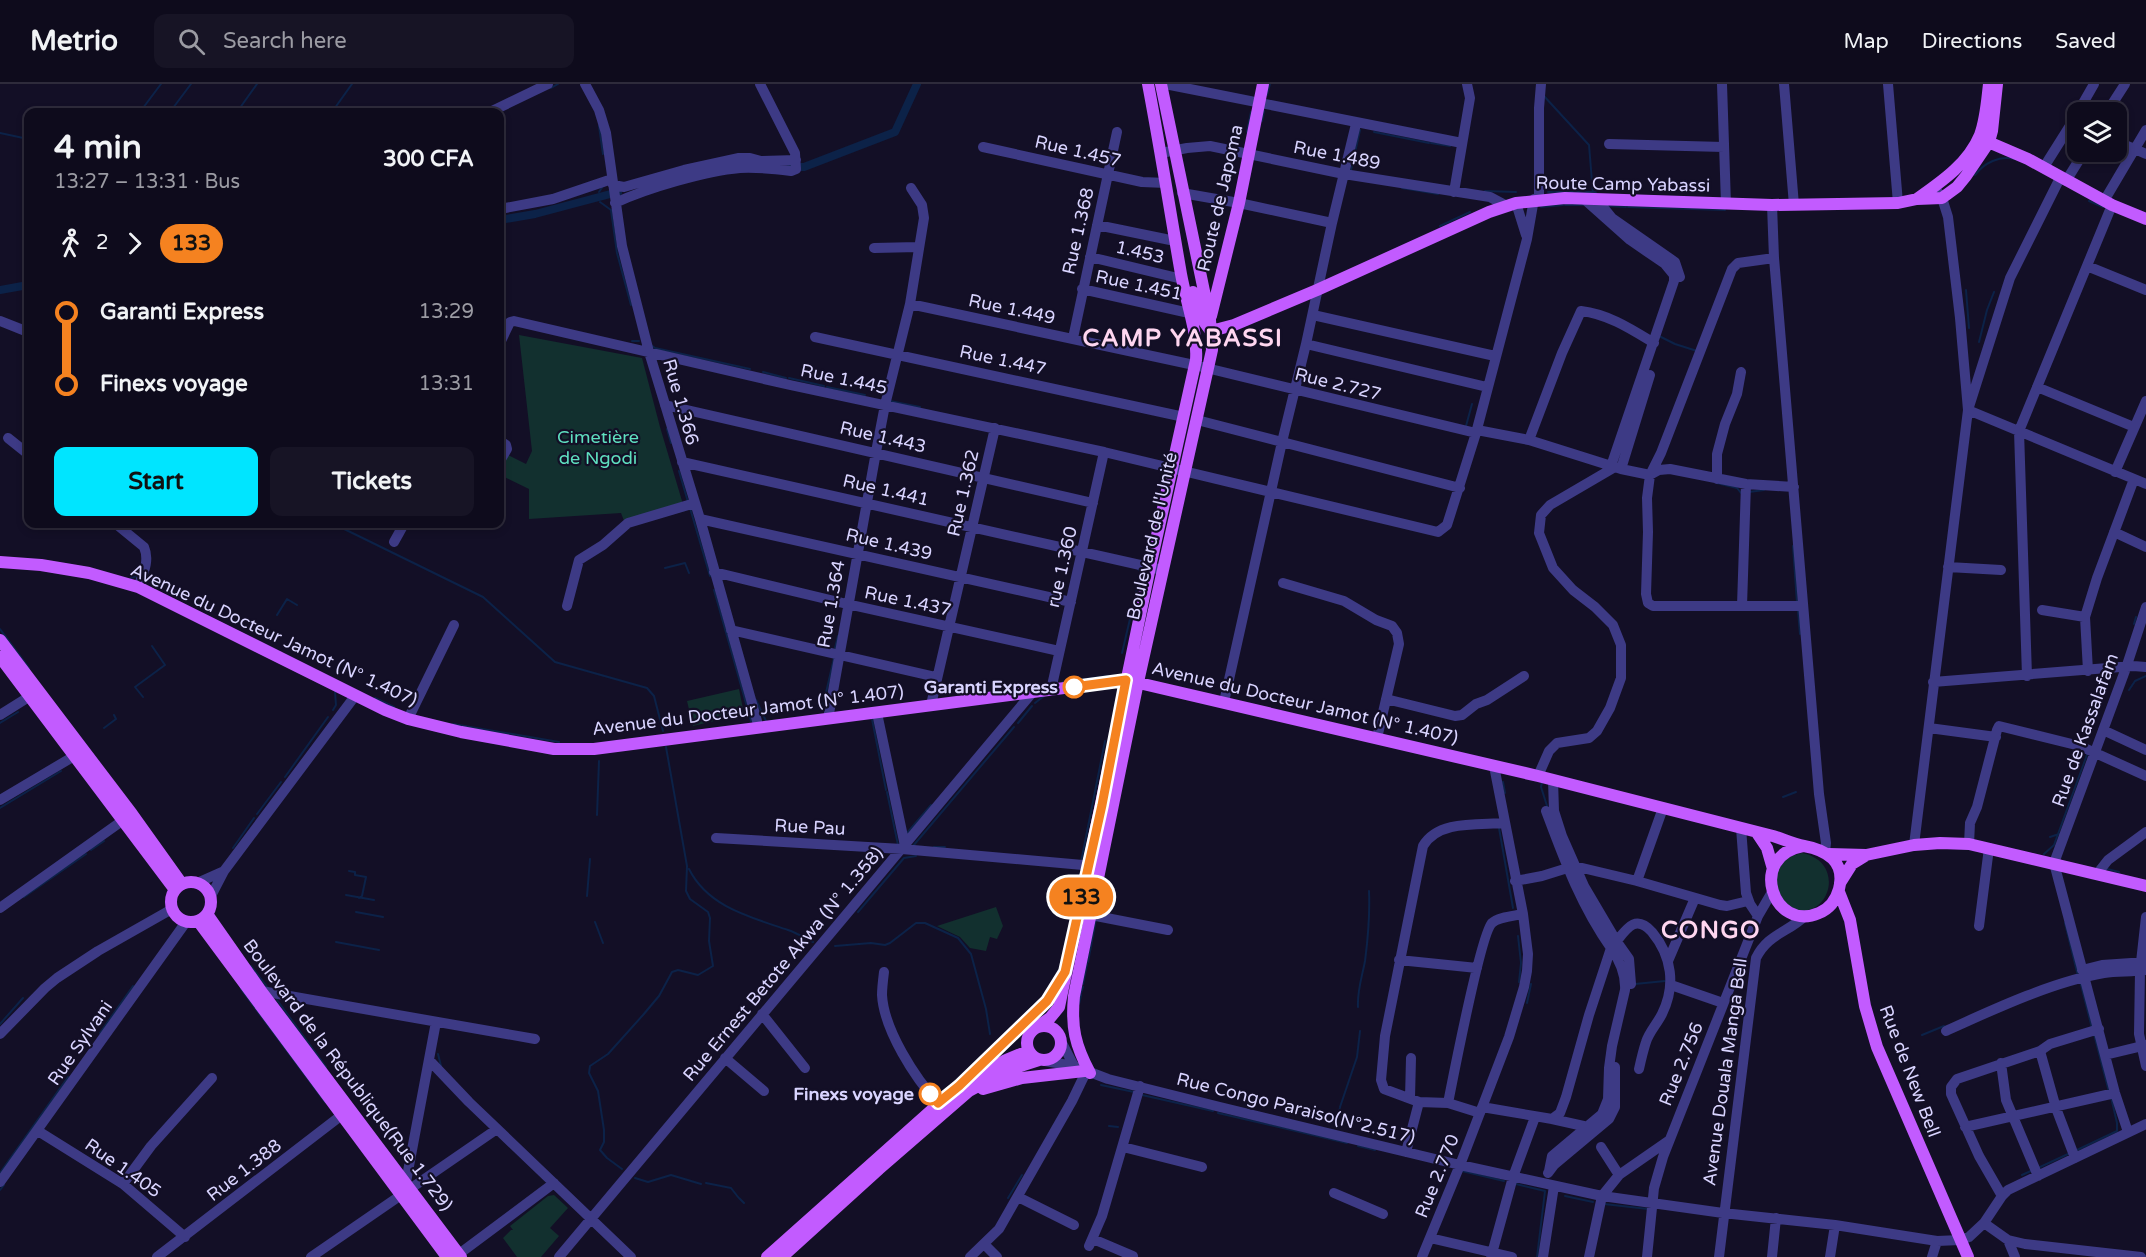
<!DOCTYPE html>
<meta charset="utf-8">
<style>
:root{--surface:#0e0b1c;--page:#171425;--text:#f1f3f6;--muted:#9b9ba3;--line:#2e2b3b;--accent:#00e5ff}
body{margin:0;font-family:"Varela Round",sans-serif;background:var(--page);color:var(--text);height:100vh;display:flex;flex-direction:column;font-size:22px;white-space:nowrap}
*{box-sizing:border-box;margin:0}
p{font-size:20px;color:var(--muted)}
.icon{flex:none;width:33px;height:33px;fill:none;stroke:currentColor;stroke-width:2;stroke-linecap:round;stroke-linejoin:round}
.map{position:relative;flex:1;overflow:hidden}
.drawer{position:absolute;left:24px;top:24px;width:480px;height:420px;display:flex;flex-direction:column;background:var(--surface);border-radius:12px;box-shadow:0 3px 9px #0003,0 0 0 2px var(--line)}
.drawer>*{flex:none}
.badge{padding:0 12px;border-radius:20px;font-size:21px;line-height:39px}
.controls{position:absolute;left:2067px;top:18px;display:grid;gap:12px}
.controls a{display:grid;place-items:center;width:60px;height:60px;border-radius:12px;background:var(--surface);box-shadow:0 3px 9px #0003,0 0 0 2px var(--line);font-size:30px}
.map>.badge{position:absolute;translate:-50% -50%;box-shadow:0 0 0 3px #fff}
.legs{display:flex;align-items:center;gap:9px;height:66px;padding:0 30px;font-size:20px}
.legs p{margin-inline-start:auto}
.head{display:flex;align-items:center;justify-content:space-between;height:102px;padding:0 30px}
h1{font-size:33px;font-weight:700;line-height:45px}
.cta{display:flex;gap:12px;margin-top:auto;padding:12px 30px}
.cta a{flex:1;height:69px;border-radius:12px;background:var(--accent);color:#111;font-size:24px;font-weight:700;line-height:69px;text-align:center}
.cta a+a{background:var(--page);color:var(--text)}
ul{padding:0 30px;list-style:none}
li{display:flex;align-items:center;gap:21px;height:72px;font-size:22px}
li i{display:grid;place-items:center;width:9px;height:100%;margin:0 8px;background:currentColor}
li i::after{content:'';width:15px;height:15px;margin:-8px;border:4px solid;border-radius:50%;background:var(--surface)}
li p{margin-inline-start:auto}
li:first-child i{background:linear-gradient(#0000 50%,currentColor 0)}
li:last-child i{background:linear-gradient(currentColor 50%,#0000 0)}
header{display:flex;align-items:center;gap:36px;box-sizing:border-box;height:84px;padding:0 30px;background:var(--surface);border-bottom:2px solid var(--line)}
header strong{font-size:28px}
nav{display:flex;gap:33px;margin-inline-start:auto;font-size:21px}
.search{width:420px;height:54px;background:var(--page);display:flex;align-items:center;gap:15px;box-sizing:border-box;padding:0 21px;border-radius:12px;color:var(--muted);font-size:22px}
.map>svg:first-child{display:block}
.green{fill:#12302f}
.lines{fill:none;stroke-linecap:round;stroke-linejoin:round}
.stream{stroke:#0c2248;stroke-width:2}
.canal{stroke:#0c2248;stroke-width:8}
.minor{stroke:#3d3a85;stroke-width:10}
.major{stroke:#c25bff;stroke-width:12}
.line-1-casing{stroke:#fff;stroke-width:14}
.line-1{stroke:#f58220;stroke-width:9}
.stop-1-dot{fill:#fff;stroke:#f58220;stroke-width:3}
.labels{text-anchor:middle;stroke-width:4.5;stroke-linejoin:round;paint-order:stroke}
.street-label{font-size:18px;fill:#d9d4ff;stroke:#130f26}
.park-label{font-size:18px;fill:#5fe0c0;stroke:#130f26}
.stop-label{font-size:18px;font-weight:bold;fill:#d9d4ff;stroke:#130f26;text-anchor:end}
.district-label{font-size:24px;font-weight:bold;letter-spacing:1.5px;fill:#ffd6f0;stroke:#130f26}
</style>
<header>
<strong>Metrio</strong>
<div class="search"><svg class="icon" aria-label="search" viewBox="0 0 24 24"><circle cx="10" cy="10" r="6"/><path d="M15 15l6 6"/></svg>Search here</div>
<nav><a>Map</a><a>Directions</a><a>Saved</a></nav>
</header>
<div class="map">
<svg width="2146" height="1173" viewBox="0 0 2146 1173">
<rect width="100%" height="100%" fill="#130f26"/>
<path class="green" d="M519 251 642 274 660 343 685 427 626 442 621 429 529 435V405L500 391V384L508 371 526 380 532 367Z
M739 605 744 630 693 642 687 617Z
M1802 769C1846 778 1830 833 1797 826 1792 825 1785 820 1780 817 1776 802 1769 788 1784 777 1790 772 1794 771 1802 769Z
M996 823 1003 842 997 855 990 853 986 867 970 864 960 853 937 842Z
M554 1111 568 1124 550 1144 559 1152 541 1173H517L503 1154 511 1146H513L510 1142 548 1112Z"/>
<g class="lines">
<path class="stream" d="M551 4 558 0
M1267 11 1270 0
M1543 11 1589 61 1593 110
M140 28 161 0
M170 28 191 0
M237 28 257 0
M332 28 352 0
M1262 37 1264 27
M599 42 603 70
M1247 48 1251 28
M1374 48 1429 59
M0 49 28 55
M1431 59 1450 62
M1351 86 1360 46
M1975 91C1984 79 2000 71 2014 75
M1402 104 1438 110
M1485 107 1516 108
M599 108 603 102
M1548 108H1596
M2089 117 2103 123
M600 118 611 126 617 169 631 221
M1565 121H1583
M1607 122 1626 123
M1541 123 1563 121
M1628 123 1725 126
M1440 142 1470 128
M1966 206 1969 244
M1659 252 1675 260 1697 267
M632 257H639
M1979 258 1987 226 1994 208
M651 261 655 264 750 285
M763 288 786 294
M789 294 824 302
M827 303 865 311
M890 317 920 323
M1466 342 1472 320
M667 345 671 359
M679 387 688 418
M1717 399 1737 404 1741 409
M1749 408 1764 406
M690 424 710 492
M334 440 483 513 555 578 647 604 654 612 663 647
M1793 462 1797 519
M665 484 685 479 689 489
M131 494 137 492
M714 506 751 637
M1798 526 1800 550
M277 531 287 515 297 521
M2134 540 2136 533
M0 545 29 584
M835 564 838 552
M1122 569 1141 488 1138 485
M1063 598 1108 592
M2129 606 2135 597 2146 592
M143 613 135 603 165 581 152 562
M375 614 394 623
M756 616 766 637
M1035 619 1044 612
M333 626 336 621 335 608
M822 626 834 574
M872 635 886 706
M0 639 18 628
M1018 639 1032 622
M453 640 559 658
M104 644 116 635 114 631
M285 693 328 633
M1503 698 1505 709
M1542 698 1541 703 1548 725
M887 708 898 761
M1783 713 1796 708
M0 724 61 687
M257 730 281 698
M597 731 599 677
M1499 744 1513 824
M907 749 931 721
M2050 753 2059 750
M913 762 1014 643
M934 763H945
M233 764 254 734
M91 766 104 757
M2044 770 2054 761 2088 668
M1081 778 1105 657
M689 785C708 823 750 833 788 846 797 849 805 854 813 858
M2107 785 2119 788
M349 787 355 788V791L366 793 362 812 359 814
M346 811 374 816
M587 812 590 775
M24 813 86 770
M356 828 383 833
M858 828 904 774 916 772
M595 838 603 859
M2065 839 2078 892
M1518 852 1521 879 1519 898
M336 858 379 866
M835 862 871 859 885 861 890 859 916 839H925L958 854 971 870 986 925 990 950
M1088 878 1096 835
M251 882 268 904
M2080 897 2092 944
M1083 900 1087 880
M1635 900 1665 897
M241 905 325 1018
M1081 909 1083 903
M277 916 326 983
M1527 919 1531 900
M1079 920 1081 911
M1358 923C1357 907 1362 893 1365 877 1368 854 1370 830 1369 807
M0 940 23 914
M100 949 133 902
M2094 950 2109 1008
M1922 951 1944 942
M438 970 441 982
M1101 1001 1134 1008
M1142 1011 1213 1027
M1340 1023 1357 973 1360 947
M1218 1029 1347 1059
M1334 1040 1340 1024
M1109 1042 1118 1043
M1358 1062 1375 1066
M2077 1066 2117 1047V1039L2111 1013
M2038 1084 2068 1070
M622 1085 607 1074 600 1066 604 1058V1046L598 1007 589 989 590 982 608 970 643 931 659 912 672 888 678 886 698 891 713 882 709 857 710 834 708 828 690 815 686 807 687 782 666 663
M1462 1087 1504 1097
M0 1089 68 993
M2022 1091 2033 1086
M635 1094 648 1098 671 1091 701 1100
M706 1099 731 1104 738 1113
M1516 1100 1545 1107 1537 1173
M0 1106 4 1101
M1565 1112 1593 1118
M739 1114 744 1119
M1008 1114 1022 1091
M1604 1120 1648 1125"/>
<path class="canal" d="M791 83H804L895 48 917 0
M500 136 535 130 618 108
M0 206 28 201"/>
<path class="minor" d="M585 0 599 26 606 49 622 162 649 268 700 435 759 644
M1165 0 1462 59
M1722 0 1726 120
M1784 0 1794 121
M1888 0 1898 119
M490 28 548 0
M2078 28 2094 0
M2107 28 2125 0
M2116 57 2146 70
M1609 60 1724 63
M983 63 1142 98 1166 99
M1161 69 1187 64 1210 62 1344 90 1490 113 1505 121
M2044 83 2078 29
M2060 94 2010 194 1968 326 2146 400
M2066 97 2084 68
M613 101 624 103 684 86 739 74H750L761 77 796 76
M1454 108 1470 14 1467 0
M1182 109 1239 119 1332 139
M1539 115V24L1541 0
M1584 115 1630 156 1665 180 1674 191V197L1611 382
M1602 115 1604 124 1612 134 1675 178 1680 193
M2104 117 2146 46
M615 119C647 104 706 87 740 84 756 83 775 85 791 87L796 85 795 69 760 0
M1516 119 1526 151
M1772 121 1774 174 1819 710 1826 759 1825 768
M500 125 553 115 612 95
M1097 141 1175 157
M874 164 918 163
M1090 173 1182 195
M1774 174 1738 179 1732 185 1661 369 1650 391 1647 414 1648 448 1646 510 1648 519 1653 522H1803
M2087 182 2146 206
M1082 205 1189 229
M910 220 924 134 922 121 911 104
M1313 231 1495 272
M0 237 28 248
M815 253 1184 333
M1073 254 1117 48
M500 259 510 238 514 237 790 301 1104 368 1438 448 1447 441 1476 349 1527 155 1534 115
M1306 260 1487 303
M2037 303 2134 343
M665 321 1093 419
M1197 336 1460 404
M1477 346 1529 356 1621 385 1650 391 1659 386 1670 385 1746 400 1794 403
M8 354 28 370
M1529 356 1562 269 1581 227C1608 230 1631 245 1654 259
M500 357 506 361 507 365 500 377
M682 378 1158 485
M1621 385 1650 291
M2115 388 2146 317
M1717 395V370L1725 340 1737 310 1741 288
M700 435 1071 518
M116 440 144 463C150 477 143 490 138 503
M2114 448 2146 463
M394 458 404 440
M1948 483 2001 486
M714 488 847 520 1059 567
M1283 499 1344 517 1376 536 1392 542 1397 549 1399 560 1377 654
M567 522 579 476 603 461 628 439 695 419
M1742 522 1746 400
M2042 526 2085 533
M731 546 936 593
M2088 587 2085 533 2097 494 2134 395
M2027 592 2019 347 2112 121
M1933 598 2133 582 2146 583
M1051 606 1104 368
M1386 615 1455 632 1462 631 1476 620 1487 616 1524 592
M1224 618 1282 358 1306 260 1332 139 1356 40
M931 621 995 344
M877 629 905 762
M0 631 35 609
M408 635 454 541
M828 635 876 368 885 321 910 220 1194 281 1476 349
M1929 644 1996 653
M2103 646 2146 666
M1538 692 1549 667 1557 659 1589 654 1597 647 1610 624 1621 594V561L1613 541 1595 523 1573 506 1553 484 1539 449 1541 431 1550 421 1615 383
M1553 696 1554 727 1562 752 1584 802 1617 858 1629 875 1631 900
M0 716 81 668
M1741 744 1746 809 1750 820 1758 832
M716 754 902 765 1094 782
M1969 760 1970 739 1977 723 1997 646 1999 642 2080 662 2146 692
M1914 761 1968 326 1960 234 1948 133 1942 114 1934 103
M2097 790 2108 776 2146 748
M1515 797 1542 792 1574 782 1637 797 1720 821 1727 822 1748 817
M1637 797 1663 724
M197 799 224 787 355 612
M210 814 224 787
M0 824 129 732
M1091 831 1168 846
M1979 842 1989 764
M1399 876 1477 884
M1668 877 1695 814
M2141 878 2146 833
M2082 886 2102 881 2146 878
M2140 887 2139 950 2146 982
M884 888C883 896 882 904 882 911 884 946 915 994 938 1019
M1671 901 1723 919
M258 909 261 907 535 955
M762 930 805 984
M1946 947C1992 926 2054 897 2104 889 2118 887 2132 888 2146 886
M0 950 45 904 57 894 98 867 172 825
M1062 959 1074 982
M2040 967 2056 1024 2075 1074
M2105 971 2146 961
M725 974 764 1007
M430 977 469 1018 631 1173
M1045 977 1074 982 1108 995 1220 1023 1460 1081 1602 1112 1723 1129 1835 1141 1937 1157 1960 1156 1969 1153 1984 1139 2008 1156 2025 1160 2141 1173
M2001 979 2006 1016 2038 1092
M1410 1014 1411 974
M1448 1019C1453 994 1481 849 1492 839 1498 833 1514 832 1523 830
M1482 1023 1552 1035 1560 1029 1566 1013 1589 931 1611 864C1581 822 1564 775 1546 727
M1480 1029 1448 1019 1419 1018 1384 1005 1381 996 1385 952 1423 762C1438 736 1478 741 1504 739
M1552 1035 1588 1043
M1965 1043 2115 1009
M38 1047 123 1100 185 1153
M2128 1048 2115 1009 2054 779 2126 584 2146 523
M1123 1063 1202 1083
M1601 1063 1619 1091
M1406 1068 1419 1018
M1549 1087 1552 1072 1602 1030 1608 1015 1609 984 1612 962 1625 906C1626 890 1620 877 1611 864 1624 850 1633 827 1652 848 1672 872 1676 902 1662 930 1657 940 1649 948 1646 958 1643 967 1641 976 1639 985
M1548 1089 1554 1081 1609 1035 1615 1023V983
M0 1098 186 838
M123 1100 151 1062 212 994
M401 1102 406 1098 436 938
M1334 1109 1383 1130
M2002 1112 1979 1072 1951 1010V1003L1957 995 2040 967 2050 960 2099 945
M1018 1113 1074 1141
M1984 1139 2002 1112 2008 1106 2146 1040
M1430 1154 1512 1173
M1093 1155 1133 1172
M2008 1156 2015 1173
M985 1161 997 1173
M1089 1162 1102 1132 1140 1002
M157 1173 347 1027
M311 1173 497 1045
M455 1173 554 1099
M559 1173 1032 609
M970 1173 999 1145 1072 1017 1086 988
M1422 1173 1460 1081 1509 953 1524 903 1527 887 1528 870 1523 830 1494 682
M1491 1173 1513 1093 1535 1033
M1543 1173 1554 1102
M1589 1173 1602 1112 1619 1091 1668 1057
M1647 1173 1654 1104 1663 1073 1758 832 1772 808
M1719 1173 1756 874C1768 850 1787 849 1805 832
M1772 1173 1776 1134
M1830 1173 1835 1141
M1932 1173 1937 1157"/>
<path class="major" d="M1979 54 2028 75 2112 121 2146 135
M1917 115C1941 98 1968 80 1980 51 1986 35 1987 17 1989 0
M1193 208 1200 232 1210 246
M1211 232 1239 119 1263 0
M1211 247 1234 241 1317 206 1489 128 1516 119 1565 114 1772 121 1898 119 1917 115 1942 114 1957 103 1966 92 1989 58 1992 47 1997 0
M0 478 41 481 89 489 138 503 385 626 408 635 461 648 554 665H594L1126 596 1538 692 1773 752C1783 755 1793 760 1804 762 1827 766 1846 778 1839 805 1836 816 1829 825 1819 829 1773 849 1747 772 1803 762
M0 556 132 730 182 800
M0 573 175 806
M1757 749 1767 764 1773 785
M1829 770 1866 771 1914 761 1940 759 1969 760 2146 802
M171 818a20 20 0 1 1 40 0a20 20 0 1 1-40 0Z
M1840 799 1852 780 1865 772
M1839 808 1850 836 1865 922 1877 963 1968 1173
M207 830 261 907 461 1173
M198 837 447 1173
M1027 959a17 17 0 1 1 34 0a17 17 0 1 1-34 0Z
M1037 943 1050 934 1059 923 1150 483 1196 276C1198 248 1186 218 1181 190 1170 127 1160 63 1148 0
M1090 989C1075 961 1071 943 1074 912L1138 598 1212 266 1210 236 1161 0
M966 995 1047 917 1060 897
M983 1005 1022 994 1084 987
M767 1173 952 1008 1006 976 1028 967
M782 1173 879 1085 969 1007 1008 986 1039 976"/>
</g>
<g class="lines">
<g class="line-1-casing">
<path id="line-1" d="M930 1010 938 1019 959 1002 1047 917 1065 888 1102 721 1126 596 1074 603"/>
</g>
<use href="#line-1" class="line-1"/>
</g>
<g class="stop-1-dot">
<circle cx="1074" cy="603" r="10"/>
<circle cx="930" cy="1010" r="10"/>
</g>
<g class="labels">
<g class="street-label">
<text transform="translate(1078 67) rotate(13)" y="6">Rue 1.457</text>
<text transform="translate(1337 71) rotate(11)" y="6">Rue 1.489</text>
<text transform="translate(1623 100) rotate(1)" y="6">Route Camp Yabassi</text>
<text transform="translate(1220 114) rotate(-77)" y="6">Route de Japoma</text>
<text transform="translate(1078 147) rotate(-77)" y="6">Rue 1.368</text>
<text transform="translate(1140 168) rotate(13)" y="6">1.453</text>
<text transform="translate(1139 201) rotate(12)" y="6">Rue 1.451</text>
<text transform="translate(1012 225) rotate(12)" y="6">Rue 1.449</text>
<text transform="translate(1003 276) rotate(12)" y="6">Rue 1.447</text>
<text transform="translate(844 295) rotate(12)" y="6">Rue 1.445</text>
<text transform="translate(1338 300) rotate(14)" y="6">Rue 2.727</text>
<text transform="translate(681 318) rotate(74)" y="6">Rue 1.366</text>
<text transform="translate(883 353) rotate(13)" y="6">Rue 1.443</text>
<text transform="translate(886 406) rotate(13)" y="6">Rue 1.441</text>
<text transform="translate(963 409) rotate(-77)" y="6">Rue 1.362</text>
<text transform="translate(1152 452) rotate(-77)" y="6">Boulevard de l'Unité</text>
<text transform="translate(889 460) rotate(13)" y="6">Rue 1.439</text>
<text transform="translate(1062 483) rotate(-77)" y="6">rue 1.360</text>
<text transform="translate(908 517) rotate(12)" y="6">Rue 1.437</text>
<text transform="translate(831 520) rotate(-80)" y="6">Rue 1.364</text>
<text transform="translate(274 551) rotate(25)" y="6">Avenue du Docteur Jamot (N° 1.407)</text>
<text transform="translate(1305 619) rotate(13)" y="6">Avenue du Docteur Jamot (N° 1.407)</text>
<text transform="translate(748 626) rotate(-7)" y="6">Avenue du Docteur Jamot (N° 1.407)</text>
<text transform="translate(2085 646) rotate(-70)" y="6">Rue de Kassalafam</text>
<text transform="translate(810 743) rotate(3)" y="6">Rue Pau</text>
<text transform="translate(783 880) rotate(-50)" y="6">Rue Ernest Betote Akwa (N° 1.358)</text>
<text transform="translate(80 959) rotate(-55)" y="6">Rue Sylvani</text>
<text transform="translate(1681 980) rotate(-68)" y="6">Rue 2.756</text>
<text transform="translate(1910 987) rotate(69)" y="6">Rue de New Bell</text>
<text transform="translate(1725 988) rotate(-82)" y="6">Avenue Douala Manga Bell</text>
<text transform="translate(348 991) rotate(53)" y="6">Boulevard de la République(Rue 1.729)</text>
<text transform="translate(1296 1024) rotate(14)" y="6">Rue Congo Paraiso(N°2.517)</text>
<text transform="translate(123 1084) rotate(35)" y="6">Rue 1.405</text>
<text transform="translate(244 1086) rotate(-38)" y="6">Rue 1.388</text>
<text transform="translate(1437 1092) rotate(-68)" y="6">Rue 2.770</text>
</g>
<g class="park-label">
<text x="598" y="359">Cimetière<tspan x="598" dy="21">de Ngodi</tspan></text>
</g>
<g class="stop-label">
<text x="1058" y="609">Garanti Express</text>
<text x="914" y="1016">Finexs voyage</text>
</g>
<g class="district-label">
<text x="1183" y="262">CAMP YABASSI</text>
<text x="1711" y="854">CONGO</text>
</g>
</g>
</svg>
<div class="controls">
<a><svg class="icon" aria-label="layers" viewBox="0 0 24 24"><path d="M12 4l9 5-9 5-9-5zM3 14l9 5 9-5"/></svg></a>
</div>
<b class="badge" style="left:1081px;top:813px;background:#f58220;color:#111">133</b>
<section class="drawer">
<div class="head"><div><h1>4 min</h1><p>13:27 – 13:31 · Bus</p></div><b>300 CFA</b></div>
<div class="legs"><svg class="icon" aria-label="walk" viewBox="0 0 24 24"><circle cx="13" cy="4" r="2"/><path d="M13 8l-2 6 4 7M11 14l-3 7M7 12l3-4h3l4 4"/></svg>2<svg class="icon" aria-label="forward" viewBox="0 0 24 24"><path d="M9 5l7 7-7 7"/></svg><b class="badge" style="background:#f58220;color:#111">133</b></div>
<ul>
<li><i style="color:#f58220"></i><b>Garanti Express</b><p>13:29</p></li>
<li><i style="color:#f58220"></i><b>Finexs voyage</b><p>13:31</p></li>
</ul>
<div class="cta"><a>Start</a><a>Tickets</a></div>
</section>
</div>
